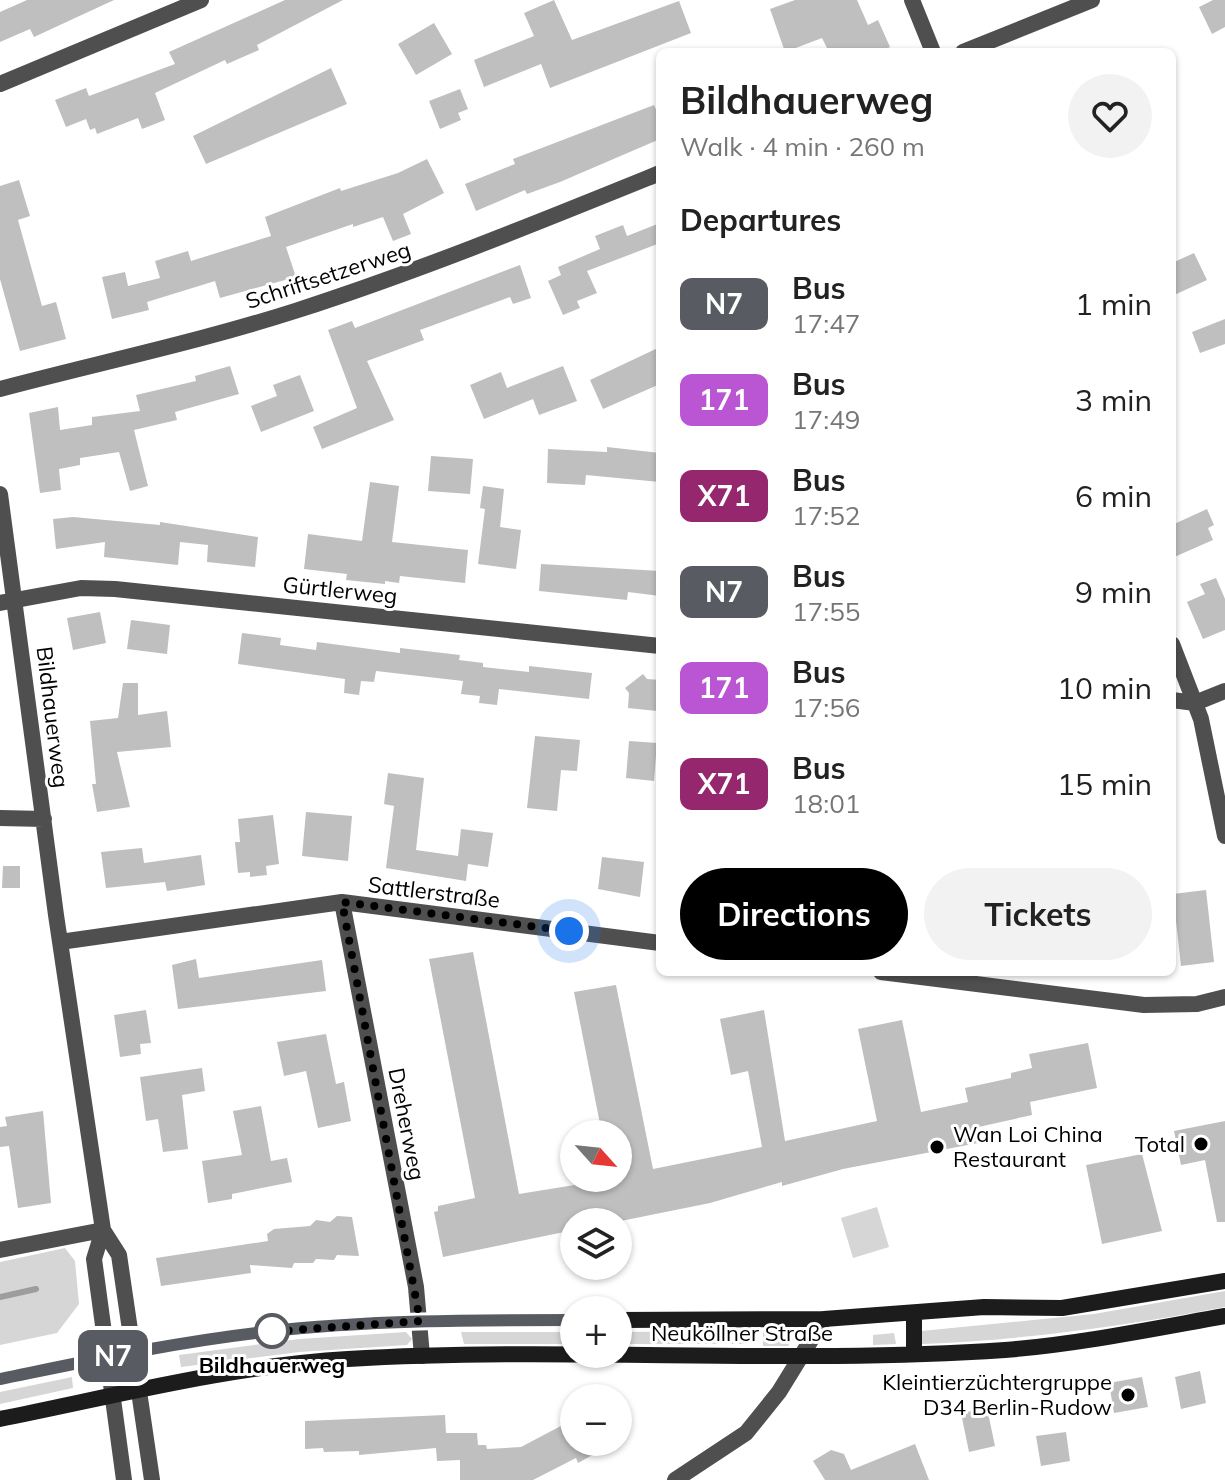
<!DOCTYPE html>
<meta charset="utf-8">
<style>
:root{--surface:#fff;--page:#f2f2f2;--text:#222;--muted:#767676;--accent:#000}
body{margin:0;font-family:Mulish,sans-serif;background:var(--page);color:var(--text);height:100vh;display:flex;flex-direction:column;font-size:30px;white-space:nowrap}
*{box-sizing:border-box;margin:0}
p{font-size:26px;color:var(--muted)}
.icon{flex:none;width:44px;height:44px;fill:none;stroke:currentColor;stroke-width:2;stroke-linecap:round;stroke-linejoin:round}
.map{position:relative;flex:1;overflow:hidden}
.details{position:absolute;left:656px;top:48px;width:520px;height:928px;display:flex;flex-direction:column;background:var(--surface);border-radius:12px;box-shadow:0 2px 6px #0004}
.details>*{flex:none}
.badge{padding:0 16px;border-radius:12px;font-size:28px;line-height:52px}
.needle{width:52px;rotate:117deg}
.fabs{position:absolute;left:560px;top:1120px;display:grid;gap:16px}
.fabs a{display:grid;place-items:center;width:72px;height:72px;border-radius:50%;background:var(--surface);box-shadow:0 2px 6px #0004;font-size:40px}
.you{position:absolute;width:40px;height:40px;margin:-20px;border:6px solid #fff;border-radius:50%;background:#1a73e8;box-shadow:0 0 0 12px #1a73e833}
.map>.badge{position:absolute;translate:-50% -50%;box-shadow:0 0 0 4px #fff}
h2{padding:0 24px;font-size:30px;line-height:72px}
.round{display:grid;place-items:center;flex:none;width:84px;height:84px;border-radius:42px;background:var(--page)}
.headline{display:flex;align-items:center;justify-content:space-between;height:136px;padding:0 24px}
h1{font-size:38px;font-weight:700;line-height:60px}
.button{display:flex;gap:16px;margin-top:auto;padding:16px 24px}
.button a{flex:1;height:92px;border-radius:48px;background:var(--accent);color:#fff;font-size:32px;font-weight:700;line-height:92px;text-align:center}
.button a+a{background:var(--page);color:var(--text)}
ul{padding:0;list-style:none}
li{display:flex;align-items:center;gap:24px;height:96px;padding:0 24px}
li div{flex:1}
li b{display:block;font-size:30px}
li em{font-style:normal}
li .badge{min-width:88px;font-weight:700;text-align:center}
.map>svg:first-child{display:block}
.green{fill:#d6d6d6}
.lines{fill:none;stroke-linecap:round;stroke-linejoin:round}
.stream{stroke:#9d9d9d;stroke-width:6}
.building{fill:#bfbfbf}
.minor{stroke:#4f4f4f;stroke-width:16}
.secondary{stroke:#1c1c1c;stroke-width:16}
.line-casing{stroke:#fff;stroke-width:18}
.line{stroke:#595b62;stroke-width:12}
.walk{stroke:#000;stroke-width:8;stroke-dasharray:0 14.4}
.poi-dot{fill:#000;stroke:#fff;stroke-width:3}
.stop-dot{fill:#fff;stroke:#595b62;stroke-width:4}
.labels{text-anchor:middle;stroke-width:6;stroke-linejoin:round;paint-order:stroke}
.street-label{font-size:22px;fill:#000;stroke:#fff}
.poi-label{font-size:22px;fill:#000;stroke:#fff;text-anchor:end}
.stop-label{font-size:22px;font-weight:bold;fill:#000;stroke:#fff}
</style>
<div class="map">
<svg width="1225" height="1480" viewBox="0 0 1225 1480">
<rect width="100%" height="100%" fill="#fff"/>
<path class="green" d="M877 1207 889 1247 853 1258 841 1218Z
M65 1248 75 1261 79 1304 57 1333 0 1345V1262Z
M1225 1291V1307C1124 1326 1024 1340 922 1344L921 1331 1094 1314Z
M763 1330H797L799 1331 788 1346H763Z
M743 1331V1344H618V1332Z
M406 1332 412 1339 407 1345 299 1352 181 1367 179 1355 299 1339Z
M461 1332H574V1344H464Z
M894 1333 896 1344 873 1345V1335Z
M72 1377 73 1388 0 1404V1392Z"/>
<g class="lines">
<path class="stream" d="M0 1297 36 1289"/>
</g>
<path class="building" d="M27 0H114L34 37 30 29 0 42V12Z
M285 0H343L257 45 259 50 227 64 225 60 155 93 165 120 142 129 138 118 97 134 95 128 90 130 86 119 66 127 55 100 86 88 89 96 175 64 169 52Z
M554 0 572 40 679 1 691 33 550 88 541 64 484 87 474 60 534 36 524 13Z
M795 0H857L868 25 878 20 890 47 880 52H829L822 38 785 52 770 9Z
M1213 0H1225V27L1212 34 1199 7Z
M434 23 452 54 416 75 398 44Z
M331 68 347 104 206 164 193 136Z
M460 89 468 109 458 113 461 120 440 129 429 101Z
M654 105 660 119V139L560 182 527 194 525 190 476 211 465 184 515 164 513 159Z
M427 159 444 193 403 214 411 234 393 241 383 217 353 227V224L286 247 296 277 220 298 215 281 147 302 149 310 112 319 102 277 125 272 128 286 160 278 155 261 188 251 191 261 271 236 265 217 340 188 341 191 398 173Z
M19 180 30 216 18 220 42 306 56 302 66 339 20 351 0 279V186Z
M660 223V243L587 271 597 293 577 301 580 308 563 315 548 281 561 275 558 267 600 249 595 236 623 225 627 236Z
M1194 253 1207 280 1172 296V263Z
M520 265 531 298 513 304 510 297 420 330 424 340 367 361 394 420 322 449 313 427 357 408 328 330 352 321 355 328Z
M1225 319V344L1200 353 1192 332Z
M660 347V384L603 409 590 380Z
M230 366 239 394 175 412 177 420 134 430 148 486 130 491 119 452 80 458V465L59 469 61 490 40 493 29 413 58 407 60 430 92 425V417L140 411 136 395 196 381 195 376Z
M563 366 577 401 539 415 533 399 484 419 470 385 501 372 507 388Z
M300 375 314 411 261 432 251 406 277 396 273 385Z
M607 447 660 453V482L586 475 585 485 547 483 548 449 607 452Z
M431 456 473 459 470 494 428 491Z
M370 482 399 486 392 542 468 550 465 583 400 576 399 583 385 581V584L346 580 347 574 304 569 308 534 362 541Z
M483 486 504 489 500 527 521 530 516 569 478 564 485 509 480 508Z
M1207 509 1214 525 1208 528 1213 540 1172 558V525Z
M73 517 160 525V522L258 537 255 567 207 562 208 545 180 542 178 565 104 557 105 542 56 549 53 519Z
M541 564 660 571V596L628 592 627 600 539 591Z
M1216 578 1225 599V630L1203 639 1187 602 1205 594 1200 584Z
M100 612 106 643 73 650 67 618Z
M131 620 170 625 167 654 127 649Z
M242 633 281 638 280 645 316 650 317 642 400 653V648L460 655 459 660 483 663V667L529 672V666L592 673 589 699 499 689 497 705 479 703 480 696 461 694 463 681 376 671 374 682 361 681 359 695 344 693 345 679 238 664Z
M643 674 647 679 660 680 657 711 628 708 629 693 625 688Z
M123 683H138V715L167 711 171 747 117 752 130 807 97 812 92 784H96L90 721 118 718Z
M535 736 580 740 577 771 561 770 557 811 527 808Z
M629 741 657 743 654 781 626 778Z
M388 773 424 778 416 850 458 856 461 829 493 833 488 867 468 864 466 881 386 868 394 806 384 804Z
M306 812 352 816 348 861 302 856Z
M273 815 279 864 266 866 267 875 250 877V872L238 873 235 842H240L238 819Z
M142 848 144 863 201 855 205 885 167 891 165 882 106 888 101 852Z
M602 857 644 862 640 897 598 889Z
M3 866H20V888H2Z
M1206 890 1214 962 1181 966 1173 894Z
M473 952 519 1194 618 1178V1134H602L574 992 616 985 653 1169 762 1147 748 1071 731 1075 720 1019 764 1010 785 1141 877 1121 858 1029 902 1020 921 1112 968 1102 965 1088 1011 1078V1073L1032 1068 1029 1054 1088 1043 1097 1088 1030 1102 1032 1115 974 1128 978 1143 843 1169 782 1186V1182L710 1203 616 1222H574V1230L443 1257 434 1212 438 1211V1206L475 1198 429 959Z
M196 959 199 978 322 960 326 991 178 1009 172 965Z
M146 1010 151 1043 140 1044 141 1054 120 1057 114 1015Z
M326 1034 336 1084 344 1082 351 1121 318 1128 306 1071 284 1076 277 1042Z
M202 1068 205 1091 182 1095 188 1149 163 1152 158 1119 146 1121 140 1077Z
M261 1106 271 1161 287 1158 292 1182 232 1194V1199L208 1203 202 1161 242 1155 233 1111Z
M43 1111 51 1203 18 1208 9 1146 0 1147V1127L7 1126 5 1117Z
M1225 1121V1222H1217L1205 1160 1181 1165 1174 1131Z
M1142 1154 1162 1231 1102 1244 1086 1165Z
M337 1216 352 1217 359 1256 337 1255 334 1260 316 1259 313 1263H294L292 1268 250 1265 251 1273 161 1286 156 1258 268 1241 267 1234 274 1229 310 1226 316 1220 330 1222Z
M1200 1371 1206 1403 1181 1409 1175 1377Z
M1142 1377 1148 1407 1114 1413 1109 1383Z
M987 1408 995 1446 969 1452 961 1413Z
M445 1415 446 1433H477L478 1445H486L487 1449 521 1447 574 1419V1442H616L578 1463 576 1458 533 1480H460V1460L437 1461 436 1448 359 1455V1451L324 1452 323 1448 305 1449V1421Z
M1066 1432 1070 1461 1041 1466 1036 1436Z
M915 1444 929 1480H825L813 1461 831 1450 844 1454 851 1470Z"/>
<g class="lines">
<path class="minor" d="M912 0 933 52
M963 52 1092 0
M0 84 201 0
M0 389C98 363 198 342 295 311 419 271 539 222 660 173
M0 494 56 915 103 1230 94 1259 124 1480
M0 603 81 588 115 589 660 646
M1172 644 1201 719 1225 836
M1172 700 1195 703 1225 691
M0 818 44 819
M342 902 416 1287 422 1356
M60 942 342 902 660 943
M881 972 1144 1005 1197 1004 1225 997
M103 1230 119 1255 152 1480
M0 1250 103 1230
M675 1480 746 1433 779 1392 824 1319"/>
<path class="secondary" d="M618 1320 824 1319 984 1307 1062 1308 1225 1281
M914 1354V1313
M0 1379C88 1361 175 1342 264 1332 367 1320 470 1320 574 1320
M0 1419C115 1396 230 1366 348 1359 566 1346 786 1365 1005 1350 1079 1344 1152 1329 1225 1316"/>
</g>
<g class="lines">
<g class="line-casing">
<path id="line" d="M0 1379C88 1361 175 1342 264 1332 367 1320 470 1320 574 1320"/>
</g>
<use href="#line" class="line"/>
<path class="walk" d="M272 1331 266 1332 420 1321 342 902 569 931"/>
</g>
<g class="poi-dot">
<circle cx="1201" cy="1144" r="8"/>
<circle cx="937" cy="1147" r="8"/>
<circle cx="1128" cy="1395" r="8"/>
</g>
<circle class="stop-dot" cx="272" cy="1331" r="16"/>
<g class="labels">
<g class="street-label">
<text transform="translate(328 275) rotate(-18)" y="8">Schriftsetzerweg</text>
<text transform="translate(340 590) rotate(6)" y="8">Gürtlerweg</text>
<text transform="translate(53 717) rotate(83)" y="8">Bildhauerweg</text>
<text transform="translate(434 892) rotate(7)" y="8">Sattlerstraße</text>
<text transform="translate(407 1124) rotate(79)" y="8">Dreherweg</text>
<text x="742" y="1341">Neuköllner Straße</text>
</g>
<g class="poi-label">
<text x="953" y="1142" text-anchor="start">Wan Loi China<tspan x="953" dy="25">Restaurant</tspan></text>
<text x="1185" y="1152">Total</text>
<text x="1112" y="1390">Kleintierzüchtergruppe<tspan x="1112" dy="25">D34 Berlin-Rudow</tspan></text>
</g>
<g class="stop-label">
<text x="272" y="1373">Bildhauerweg</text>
</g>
</g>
</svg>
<div class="fabs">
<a><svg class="needle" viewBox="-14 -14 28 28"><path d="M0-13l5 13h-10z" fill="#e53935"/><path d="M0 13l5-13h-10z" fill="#767676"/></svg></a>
<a><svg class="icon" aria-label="layers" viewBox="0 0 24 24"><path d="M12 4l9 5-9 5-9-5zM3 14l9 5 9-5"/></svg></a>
<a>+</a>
<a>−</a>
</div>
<div class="you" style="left:569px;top:931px"></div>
<b class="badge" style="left:113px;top:1356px;background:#595b62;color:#fff">N7</b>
<section class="details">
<div class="headline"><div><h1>Bildhauerweg</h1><p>Walk · 4 min · 260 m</p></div><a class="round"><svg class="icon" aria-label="heart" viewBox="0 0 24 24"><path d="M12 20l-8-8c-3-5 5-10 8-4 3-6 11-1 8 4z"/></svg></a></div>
<h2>Departures</h2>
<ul>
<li><span class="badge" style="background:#595b62;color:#fff">N7</span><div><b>Bus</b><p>17:47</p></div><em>1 min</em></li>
<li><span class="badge" style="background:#ba55d3;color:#fff">171</span><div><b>Bus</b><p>17:49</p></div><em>3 min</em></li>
<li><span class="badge" style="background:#95276e;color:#fff">X71</span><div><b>Bus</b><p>17:52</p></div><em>6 min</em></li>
<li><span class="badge" style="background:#595b62;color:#fff">N7</span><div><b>Bus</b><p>17:55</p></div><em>9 min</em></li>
<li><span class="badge" style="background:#ba55d3;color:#fff">171</span><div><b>Bus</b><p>17:56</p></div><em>10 min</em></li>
<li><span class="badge" style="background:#95276e;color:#fff">X71</span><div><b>Bus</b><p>18:01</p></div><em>15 min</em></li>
</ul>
<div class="button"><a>Directions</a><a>Tickets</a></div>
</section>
</div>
